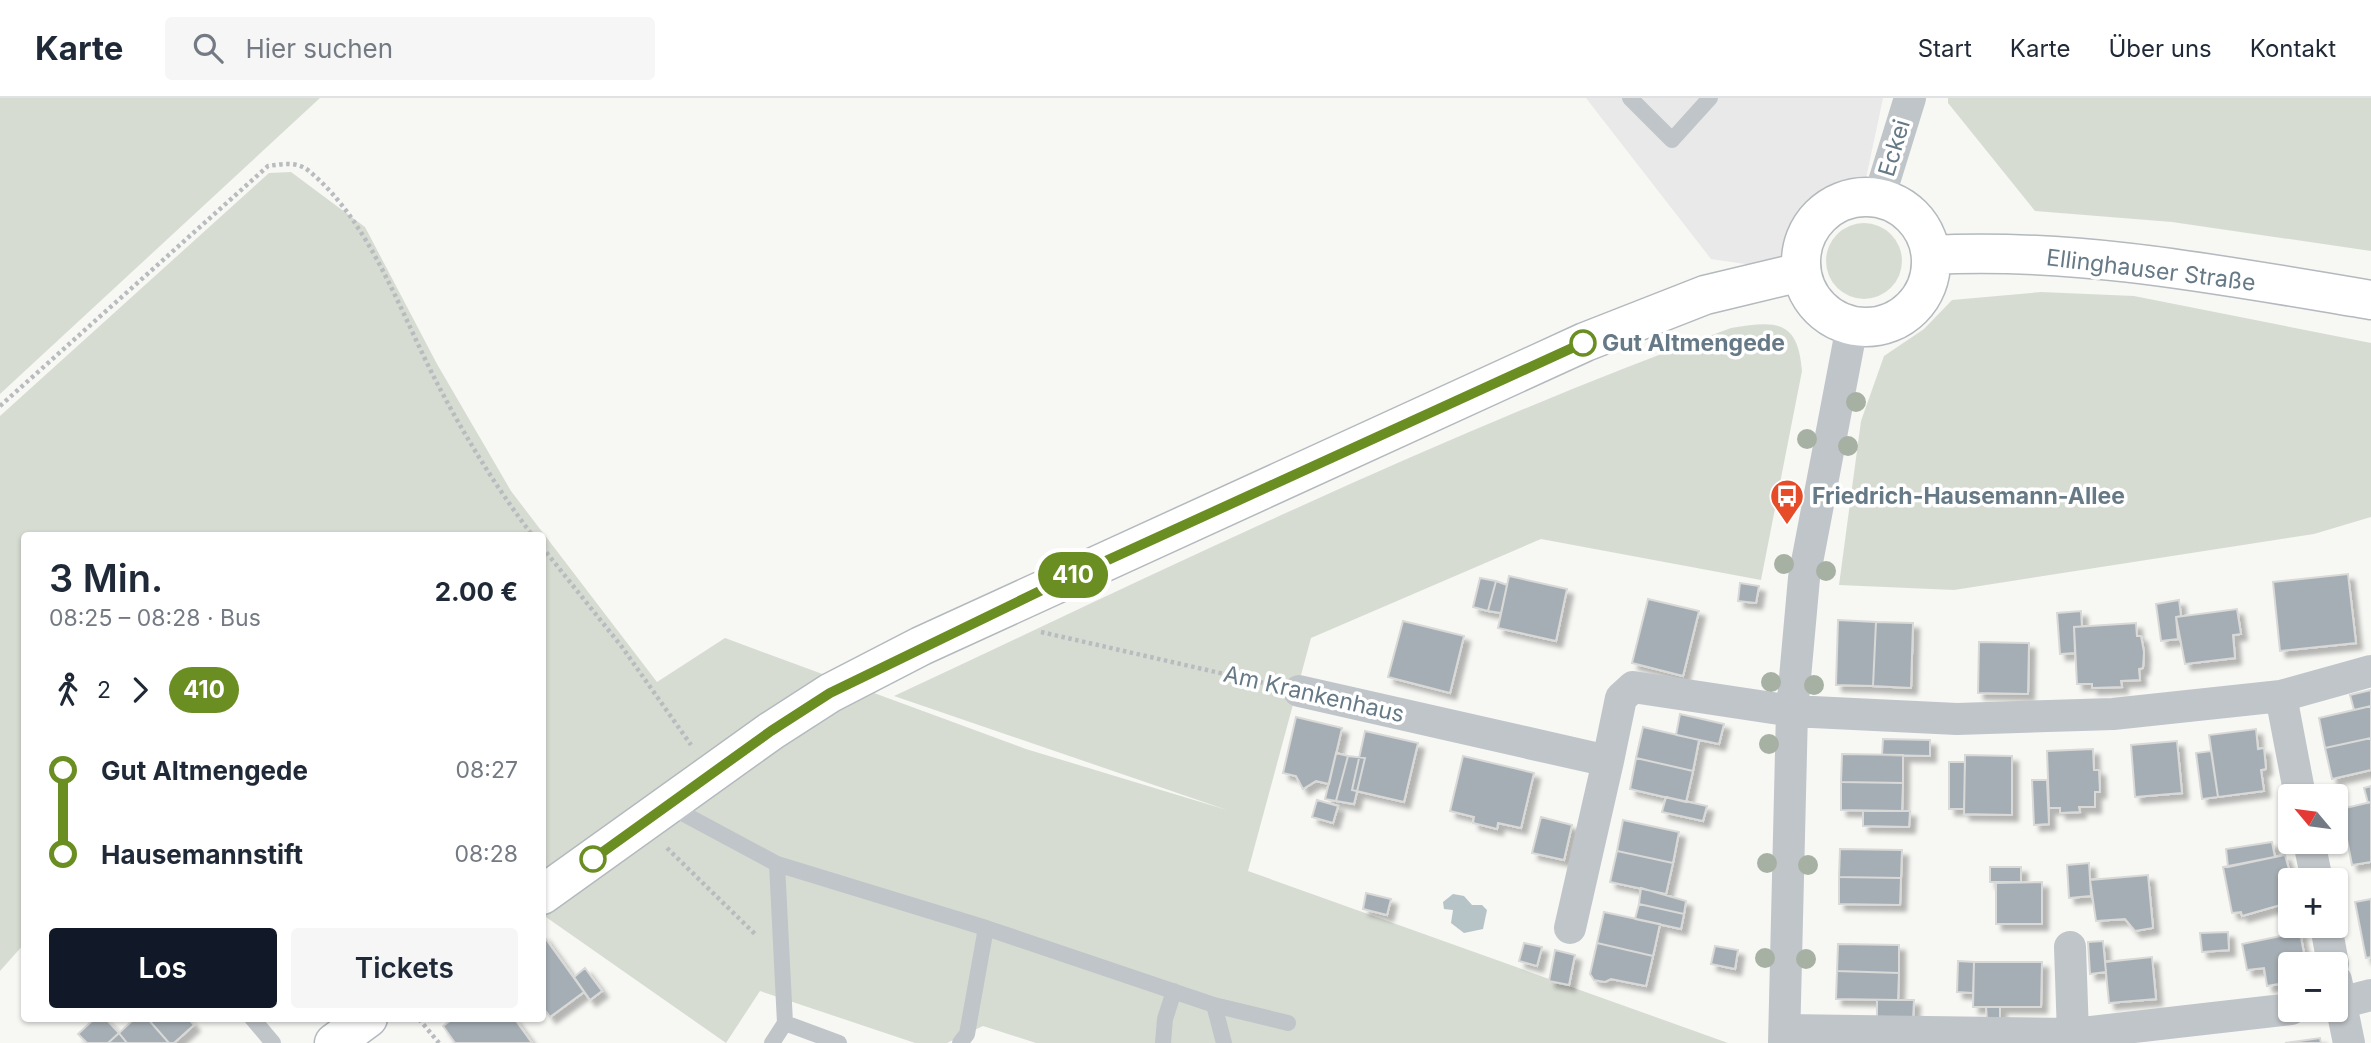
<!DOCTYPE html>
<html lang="de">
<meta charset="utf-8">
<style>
:root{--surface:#fff;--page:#f6f6f7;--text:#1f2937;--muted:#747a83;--line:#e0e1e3;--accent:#111827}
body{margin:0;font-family:Inter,sans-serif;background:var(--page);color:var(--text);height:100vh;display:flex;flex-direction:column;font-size:26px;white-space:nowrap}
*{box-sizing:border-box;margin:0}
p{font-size:23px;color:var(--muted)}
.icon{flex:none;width:38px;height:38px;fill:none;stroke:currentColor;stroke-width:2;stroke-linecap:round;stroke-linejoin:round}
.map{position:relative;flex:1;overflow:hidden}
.panel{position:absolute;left:21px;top:434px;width:525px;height:490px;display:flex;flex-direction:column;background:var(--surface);border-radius:7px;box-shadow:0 2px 5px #0004}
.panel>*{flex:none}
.badge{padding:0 14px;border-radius:23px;font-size:24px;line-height:46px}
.needle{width:46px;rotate:299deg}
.buttons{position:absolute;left:2278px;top:686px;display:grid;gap:14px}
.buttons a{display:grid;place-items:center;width:70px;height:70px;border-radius:7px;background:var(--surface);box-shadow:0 2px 5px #0004;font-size:35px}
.map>.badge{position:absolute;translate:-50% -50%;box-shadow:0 0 0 4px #fff}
.legs{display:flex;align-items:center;gap:10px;height:77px;padding:0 28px;font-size:23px}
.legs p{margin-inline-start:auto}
.overview{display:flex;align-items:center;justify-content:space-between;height:119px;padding:0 28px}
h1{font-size:38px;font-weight:600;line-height:52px}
.primary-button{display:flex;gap:14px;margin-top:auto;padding:14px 28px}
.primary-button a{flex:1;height:80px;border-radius:7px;background:var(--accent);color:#fff;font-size:28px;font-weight:600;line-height:80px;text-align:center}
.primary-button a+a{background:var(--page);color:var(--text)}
ul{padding:0 28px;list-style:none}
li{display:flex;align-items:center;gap:24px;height:84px;font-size:26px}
li i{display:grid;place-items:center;width:10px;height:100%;margin:0 9px;background:currentColor}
li i::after{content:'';width:18px;height:18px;margin:-9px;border:5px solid;border-radius:50%;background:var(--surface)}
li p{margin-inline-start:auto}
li:first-child i{background:linear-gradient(#0000 50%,currentColor 0)}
li:last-child i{background:linear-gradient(currentColor 50%,#0000 0)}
header{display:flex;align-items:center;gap:42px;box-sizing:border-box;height:98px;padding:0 35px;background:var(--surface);border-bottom:2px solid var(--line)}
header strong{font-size:33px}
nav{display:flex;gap:38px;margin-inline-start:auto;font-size:24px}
.search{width:490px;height:63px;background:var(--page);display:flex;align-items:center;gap:18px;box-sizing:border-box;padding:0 24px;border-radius:7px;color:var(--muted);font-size:26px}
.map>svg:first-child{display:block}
.built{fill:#e8e9e8}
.green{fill:#d7dcd3}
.water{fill:#b6c3c7}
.building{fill:#a5aeb4;stroke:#d9d9d7;stroke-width:2;filter:url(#shadow)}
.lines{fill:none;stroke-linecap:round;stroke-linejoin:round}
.secondary-casing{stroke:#b3b9bd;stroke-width:41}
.path{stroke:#b8bcbf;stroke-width:4.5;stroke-dasharray:3.5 3.5;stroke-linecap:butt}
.lane{stroke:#c0c5c9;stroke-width:16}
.street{stroke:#c0c5c9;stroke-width:32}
.secondary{stroke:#fff;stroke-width:38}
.tree{fill:#a7b1a3}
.line-1-casing{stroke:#fff;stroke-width:16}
.line-1{stroke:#6b8e23;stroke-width:10}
.stop-1-dot{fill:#fff;stroke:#6b8e23;stroke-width:3.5}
.labels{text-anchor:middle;stroke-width:7;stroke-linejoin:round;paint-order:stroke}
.street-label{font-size:23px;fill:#667986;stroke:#fff}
.stop-label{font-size:23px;font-weight:bold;fill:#667986;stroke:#fff;text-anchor:start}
.poi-label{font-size:23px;font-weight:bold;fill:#667986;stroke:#fff;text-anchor:start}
</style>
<header>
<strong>Karte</strong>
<div class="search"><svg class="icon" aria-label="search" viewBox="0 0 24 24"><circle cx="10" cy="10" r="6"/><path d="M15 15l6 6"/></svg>Hier suchen</div>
<nav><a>Start</a><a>Karte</a><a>Über uns</a><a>Kontakt</a></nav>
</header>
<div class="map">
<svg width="2371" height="945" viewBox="0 0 2371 945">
<defs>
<filter id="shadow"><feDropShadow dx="6" dy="6" stdDeviation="2" flood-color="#0004"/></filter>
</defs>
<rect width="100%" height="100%" fill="#f7f7f4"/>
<path class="built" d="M1586 0H1883L1862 99 1829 110 1813 125 1803 144 1801 174 1711 161Z"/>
<path class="green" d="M0 0H320L0 296Z
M1948 0H2371V153L2172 124 2035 113 1948 5Z
M291 74 365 129 437 266 511 393 657 584 725 540 1026 651 1227 712 894 598C1170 469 1445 334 1731 230 1776 223 1798 221 1802 273L1761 482 1541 441 1311 540 1248 773 1728 945H1036L983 928 947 945H915L760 893 726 945 543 817 542 438H24V846L0 873V318L269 75Z
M1826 163a38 38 0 1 1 76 0a38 38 0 1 1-76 0Z
M2041 194 2134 198 2371 245V419L2314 436 1954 492 1839 487 1861 323 1884 258 1924 231 1952 202Z"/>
<path class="water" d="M1453 796 1464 798 1472 807H1482L1487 812 1483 831 1464 835 1451 825 1453 812 1444 811 1443 804Z"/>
<path class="building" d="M2348 476 2356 545 2280 553 2273 484Z
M1509 478 1567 491 1556 543 1498 530Z
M1480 480 1496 483 1488 513 1473 509Z
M1496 483 1507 487 1501 515 1488 513Z
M1740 485 1759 488 1756 505 1738 503Z
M1648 501 1699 513 1683 578 1632 565Z
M2179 502 2181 518 2176 519 2178 541 2161 543 2156 506Z
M2237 511 2241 536 2233 537 2235 560 2185 566 2176 519Z
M2081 513 2082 529H2074L2075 555 2060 556 2057 515Z
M1838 522 1876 524 1873 588 1836 587Z
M1403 523 1464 538 1450 595 1388 579Z
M1876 524 1913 525 1911 590 1873 588Z
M2136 525 2137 538H2141L2144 554 2143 570 2139 571 2140 582 2121 583 2122 589 2092 590V586H2077L2074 529Z
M1979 544 2029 545 2028 596 1978 595Z
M2371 592V608L2354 612 2350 597Z
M2371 608V640L2325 650 2319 620Z
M1680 616 1724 626 1719 646 1676 637Z
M1296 619 1342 630 1329 686 1316 683 1303 691 1296 678 1283 675Z
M1643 629 1699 642 1693 673 1636 660Z
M2256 631 2258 651 2264 650 2266 671 2261 672 2264 693 2218 699 2209 637Z
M1365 633 1418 645 1404 704 1352 692Z
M2371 640V672L2332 681 2325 650Z
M1883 641 1930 642V658L1882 657Z
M2177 643 2182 695 2135 699 2131 647Z
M2093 651 2094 672H2099L2100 694H2095V709H2079L2080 714 2060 715V710H2049L2047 653Z
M2211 653 2218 699 2202 701 2196 655Z
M1336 655 1348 658 1336 703 1325 701Z
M1842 656 1903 657V685L1841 684Z
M1965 657 2012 658V717L1964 716Z
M1348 658 1365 660 1354 706 1336 703Z
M1463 658 1534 675 1521 730 1498 725 1497 731 1473 725 1474 719 1450 713Z
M1636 660 1693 673 1686 704 1630 691Z
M1949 664H1965L1964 711H1949Z
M2032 682H2047L2049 726 2034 727Z
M1841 684 1903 685 1902 713 1841 712Z
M2371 688V704L2368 705 2364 690Z
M1666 699 1707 708 1703 723 1662 714Z
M1317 702 1338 708 1333 725 1312 719Z
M2371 704V764L2352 767 2341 711Z
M1863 713H1910L1909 729 1863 728Z
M1541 719 1572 727 1564 762 1532 755Z
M1623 722 1679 734 1673 765 1617 753Z
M2272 744 2275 759 2228 769 2226 751Z
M1840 751 1902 752 1901 780 1839 779Z
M1617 753 1673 765 1666 796 1610 784Z
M2285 757 2292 782 2291 804 2242 818 2241 814 2232 815 2223 769Z
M2089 765 2091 798 2069 800 2067 767Z
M1990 769H2021V784H1990Z
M2148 777 2153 830 2135 833 2125 821 2096 823 2090 782Z
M1839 779 1901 780 1900 807 1839 806Z
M2042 784V826H1996V785Z
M1641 790 1686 803 1684 816 1639 806Z
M1366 795 1391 801 1387 817 1363 811Z
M2371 801V859L2366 860 2355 804Z
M1639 806 1684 816 1681 831 1635 821Z
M1604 814 1660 826 1653 858 1597 845Z
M2228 834 2229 852 2202 854 2200 835Z
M2300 834 2306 866H2291V884L2267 888 2264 870 2247 872 2242 846Z
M543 837 584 894 550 919 542 908Z
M2103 843 2106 874 2090 876 2088 844Z
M1524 845 1542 849 1537 868 1519 863Z
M1597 845 1653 858 1646 888 1611 881 1605 884 1594 882 1590 876Z
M1838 846 1899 847V875L1837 873Z
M1715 848 1738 852 1735 871 1711 866Z
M1555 852 1575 857 1569 887 1549 883Z
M2152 859 2156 901 2109 905 2105 864Z
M1958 863 1974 864 1973 895 1957 894Z
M1974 864H2042L2041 909H1973Z
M585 870 602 893 590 902 574 879Z
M1837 873 1899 875 1898 902 1836 901Z
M1877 902H1914L1913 922 1877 921Z
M1986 909H2000V921H1987Z
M95 920H105L119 935 108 945H87L78 936Z
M135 920H147L169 945H127L119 935Z
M147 920H188L194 927 174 945H169Z
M454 920H514L532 945H455L443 928Z
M119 935 127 945H108Z
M2320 940 2321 945H2285Z"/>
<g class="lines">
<g class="secondary-casing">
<path id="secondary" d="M1801 164a65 65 0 1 1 130 0a65 65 0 1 1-130 0Z
M1931 157C2078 149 2226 178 2371 202
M542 797 771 633 830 595 921 548 1585 244 1705 197 1801 174
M334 945 368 920"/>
</g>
<path class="path" d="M0 308 268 68C282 66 297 63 309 73 370 123 401 216 437 285 464 337 497 391 533 438
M542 449 622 549 691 647
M1041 534 1268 586
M667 750 756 837
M419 921 439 945"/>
<path class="lane" d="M1630 0 1672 42 1710 0
M669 708 777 766 785 925 772 945
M777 766 986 830 967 936 960 945
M986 830 1214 907 1288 925
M1214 907 1224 945
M252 920 273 945
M785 925 839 945
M1163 945 1165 921 1174 893"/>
<path class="street" d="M1879 100 1910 0
M1299 593 1608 663 1621 600 1633 589 1792 613 1957 621 2113 616 2281 598 2371 573
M2281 598 2300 698
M2309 744 2317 782
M2326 828 2333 866
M1570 830 1608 663
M2070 849 2073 936
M2336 882 2349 945
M2336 906 2371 897
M1785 932 2073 936 2291 911
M1784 945 1792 613 1804 480 1852 228"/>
<use href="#secondary" class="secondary"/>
</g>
<g class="tree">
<circle cx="1856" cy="304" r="10"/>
<circle cx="1807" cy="341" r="10"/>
<circle cx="1848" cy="348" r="10"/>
<circle cx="1784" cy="466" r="10"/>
<circle cx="1826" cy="473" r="10"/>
<circle cx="1771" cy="584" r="10"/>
<circle cx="1814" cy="587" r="10"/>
<circle cx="1769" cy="646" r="10"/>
<circle cx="1767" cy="765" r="10"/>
<circle cx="1808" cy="767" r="10"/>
<circle cx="1765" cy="860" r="10"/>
<circle cx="1806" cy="861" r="10"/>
</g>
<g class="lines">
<g class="line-1-casing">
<path id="line-1" d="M593 761 771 633 830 595 1040 493 1583 245"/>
</g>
<use href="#line-1" class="line-1"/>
</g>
<defs>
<g id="bus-pin" transform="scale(1.75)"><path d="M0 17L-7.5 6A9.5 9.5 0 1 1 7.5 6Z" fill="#e54c27" stroke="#fff"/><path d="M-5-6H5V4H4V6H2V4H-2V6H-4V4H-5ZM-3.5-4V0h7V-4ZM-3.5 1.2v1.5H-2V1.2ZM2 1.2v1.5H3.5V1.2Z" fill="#fff"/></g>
</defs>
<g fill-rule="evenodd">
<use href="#bus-pin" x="1787" y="398"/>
</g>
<g class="stop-1-dot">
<circle cx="1583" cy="245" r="12"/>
<circle cx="593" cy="761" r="12"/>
</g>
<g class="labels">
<g class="street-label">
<text transform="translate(1894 50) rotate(-73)" y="8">Eckei</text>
<text transform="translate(2151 172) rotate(7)" y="8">Ellinghauser Straße</text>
<text transform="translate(1314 596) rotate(13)" y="8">Am Krankenhaus</text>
</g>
<g class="stop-label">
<text x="1602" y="253">Gut Altmengede</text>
</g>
<g class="poi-label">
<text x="1812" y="406">Friedrich-Hausemann-Allee</text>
</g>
</g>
</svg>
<div class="buttons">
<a><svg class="needle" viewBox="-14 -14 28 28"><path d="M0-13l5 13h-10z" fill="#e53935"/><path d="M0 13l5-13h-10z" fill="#747a83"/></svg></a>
<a>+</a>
<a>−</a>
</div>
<b class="badge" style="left:1073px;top:477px;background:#6b8e23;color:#fff">410</b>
<section class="panel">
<div class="overview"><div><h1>3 Min.</h1><p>08:25 – 08:28 · Bus</p></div><b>2.00 €</b></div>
<div class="legs"><svg class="icon" aria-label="walk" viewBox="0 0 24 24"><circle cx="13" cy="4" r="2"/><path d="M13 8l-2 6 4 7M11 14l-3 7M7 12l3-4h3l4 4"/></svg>2<svg class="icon" aria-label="forward" viewBox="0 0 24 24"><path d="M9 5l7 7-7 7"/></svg><b class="badge" style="background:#6b8e23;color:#fff">410</b></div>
<ul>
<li><i style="color:#6b8e23"></i><b>Gut Altmengede</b><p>08:27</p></li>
<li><i style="color:#6b8e23"></i><b>Hausemannstift</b><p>08:28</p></li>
</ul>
<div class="primary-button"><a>Los</a><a>Tickets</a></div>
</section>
</div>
